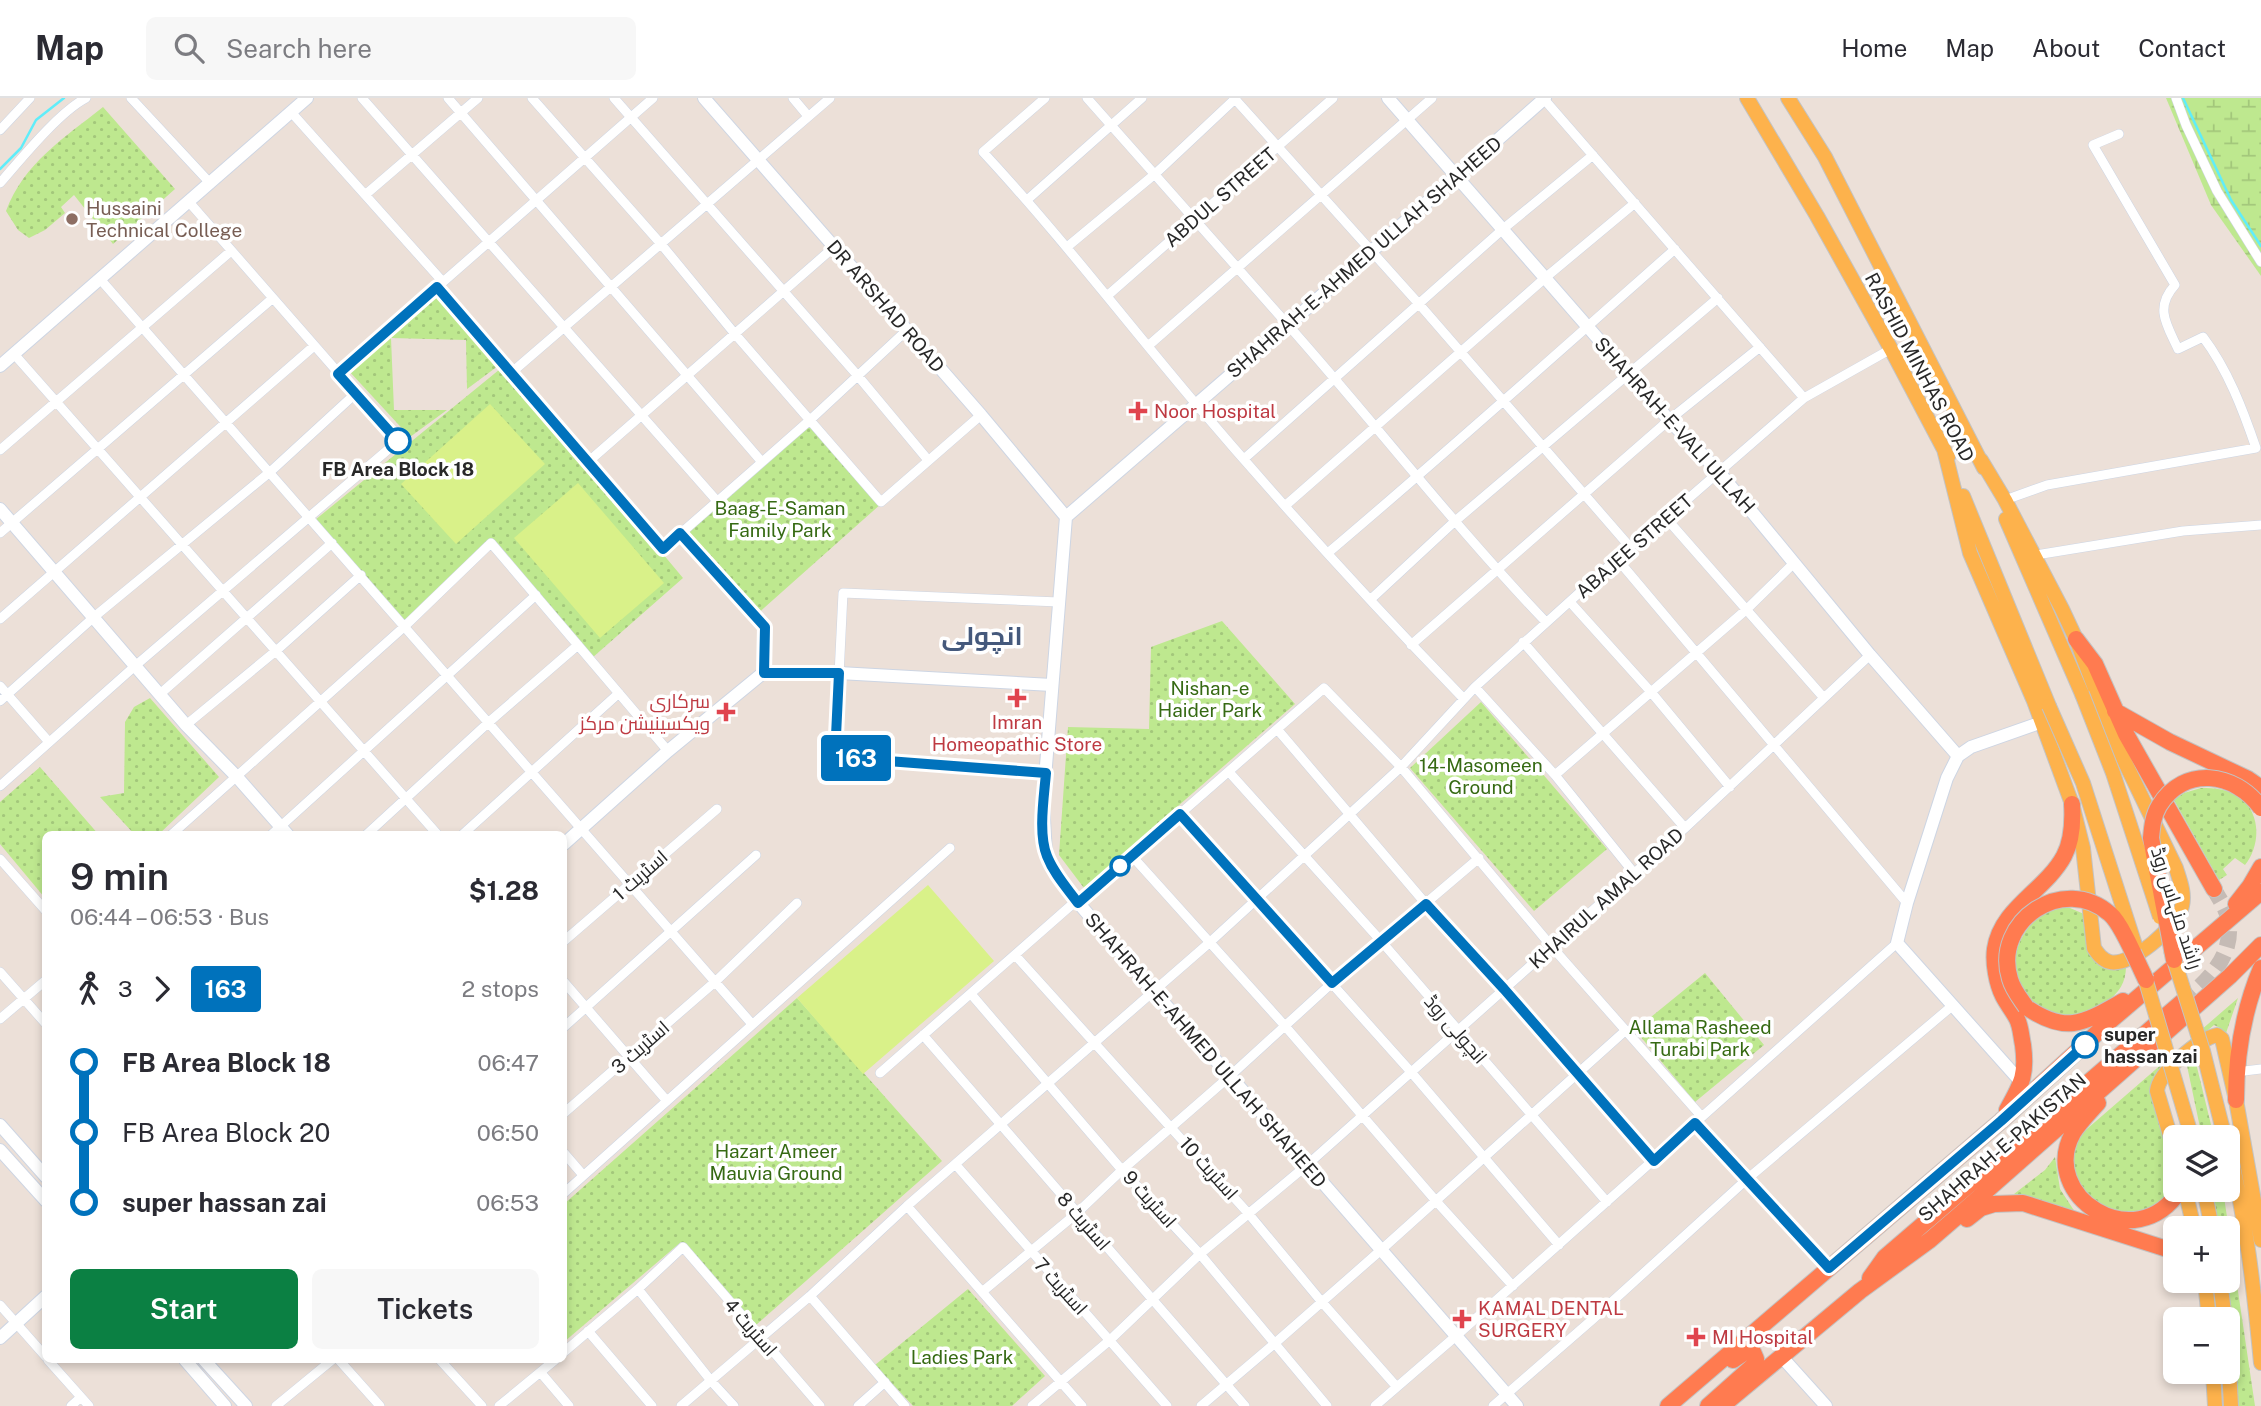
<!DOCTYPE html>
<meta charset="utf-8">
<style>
:root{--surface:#fff;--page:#f7f7f7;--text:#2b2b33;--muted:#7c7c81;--line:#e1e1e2;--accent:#0b8043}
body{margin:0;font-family:"Public Sans",Cairo,sans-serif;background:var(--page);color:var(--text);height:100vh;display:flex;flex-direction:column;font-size:26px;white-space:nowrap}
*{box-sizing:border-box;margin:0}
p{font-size:23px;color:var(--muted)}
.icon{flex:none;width:38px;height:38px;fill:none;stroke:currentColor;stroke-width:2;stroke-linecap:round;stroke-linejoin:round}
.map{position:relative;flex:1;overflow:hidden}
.drawer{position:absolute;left:42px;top:733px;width:525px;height:532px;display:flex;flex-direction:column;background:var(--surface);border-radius:10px;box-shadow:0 4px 10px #0003}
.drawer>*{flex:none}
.badge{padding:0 14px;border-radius:5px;font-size:24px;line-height:46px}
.tools{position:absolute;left:2163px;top:1027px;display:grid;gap:14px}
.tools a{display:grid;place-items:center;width:77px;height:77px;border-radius:10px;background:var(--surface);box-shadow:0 4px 10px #0003;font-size:35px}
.map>.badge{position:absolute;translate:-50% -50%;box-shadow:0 0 0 4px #fff}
.legs{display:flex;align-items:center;gap:10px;height:77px;padding:0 28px;font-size:23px}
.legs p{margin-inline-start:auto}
.overview{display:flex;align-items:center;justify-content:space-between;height:119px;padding:0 28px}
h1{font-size:38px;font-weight:600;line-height:52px}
.button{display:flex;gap:14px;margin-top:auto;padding:14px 28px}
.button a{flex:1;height:80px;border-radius:10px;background:var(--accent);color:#fff;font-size:28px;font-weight:600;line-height:80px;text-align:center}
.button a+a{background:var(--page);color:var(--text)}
ul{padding:0 28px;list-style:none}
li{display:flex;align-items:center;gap:24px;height:70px;font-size:26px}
li i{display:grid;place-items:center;width:10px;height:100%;margin:0 9px;background:currentColor}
li i::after{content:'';width:18px;height:18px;margin:-9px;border:5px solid;border-radius:50%;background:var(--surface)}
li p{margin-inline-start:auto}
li:first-child i{background:linear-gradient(#0000 50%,currentColor 0)}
li:last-child i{background:linear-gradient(currentColor 50%,#0000 0)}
header{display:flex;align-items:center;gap:42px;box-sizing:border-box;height:98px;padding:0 35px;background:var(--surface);border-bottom:2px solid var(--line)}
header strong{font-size:33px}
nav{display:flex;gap:38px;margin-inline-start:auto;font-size:24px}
.search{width:490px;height:63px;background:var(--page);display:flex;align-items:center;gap:18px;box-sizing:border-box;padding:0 24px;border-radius:10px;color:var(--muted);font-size:26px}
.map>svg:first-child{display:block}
.grass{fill:url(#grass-dots)}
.wetland{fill:url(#wetland-marsh)}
.pitch{fill:#d9f189}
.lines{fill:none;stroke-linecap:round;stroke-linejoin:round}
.stream{stroke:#60edf9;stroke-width:2.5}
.highway-tunnel{stroke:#c5bbb5;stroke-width:16;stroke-dasharray:16 8;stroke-linecap:butt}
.street-casing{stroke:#cdd5e3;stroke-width:10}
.secondary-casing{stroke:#cdd5e3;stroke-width:14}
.primary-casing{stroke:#c3c3c3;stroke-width:16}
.highway-casing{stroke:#c3c3c3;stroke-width:18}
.street{stroke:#fff;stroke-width:9}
.secondary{stroke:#fff;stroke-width:12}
.primary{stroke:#fdb24c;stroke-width:14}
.highway{stroke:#ff7b50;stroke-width:16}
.primary-bridge-casing{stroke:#c3c3c3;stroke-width:16;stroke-linecap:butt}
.highway-bridge-casing{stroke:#c3c3c3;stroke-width:18;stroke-linecap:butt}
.primary-bridge{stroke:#fdb24c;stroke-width:14}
.highway-bridge{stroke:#ff7b50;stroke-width:16}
.line-1-casing{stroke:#fff;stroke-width:16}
.line-1{stroke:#0072bc;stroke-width:10}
.education-dot{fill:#8d6e63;stroke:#fff;stroke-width:2.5}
.health-dot{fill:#e0444e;stroke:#fff;stroke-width:2.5}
.stop-1-dot{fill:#fff;stroke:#0072bc;stroke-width:3.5}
.labels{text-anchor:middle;stroke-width:7;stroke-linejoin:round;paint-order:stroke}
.street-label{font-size:19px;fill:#282828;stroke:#fff}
.education-label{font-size:19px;fill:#785e54;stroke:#fff;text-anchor:start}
.health-label{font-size:19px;fill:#be3a42;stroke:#fff;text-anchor:start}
.stop-label{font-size:19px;font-weight:bold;fill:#282828;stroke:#fff}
.park-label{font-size:19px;fill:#366a13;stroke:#fff}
.district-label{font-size:26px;font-weight:bold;fill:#45597c;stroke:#fff}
</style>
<header>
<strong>Map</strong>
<div class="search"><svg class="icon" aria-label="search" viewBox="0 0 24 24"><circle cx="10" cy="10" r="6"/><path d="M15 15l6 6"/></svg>Search here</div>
<nav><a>Home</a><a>Map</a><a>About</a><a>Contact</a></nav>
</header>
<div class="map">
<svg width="2261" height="1308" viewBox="0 0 2261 1308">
<defs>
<pattern id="grass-dots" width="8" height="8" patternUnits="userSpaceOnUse" patternTransform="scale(1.75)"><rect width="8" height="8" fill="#bee88f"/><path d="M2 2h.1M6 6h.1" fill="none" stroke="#a3c77b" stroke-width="1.8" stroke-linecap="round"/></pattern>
<pattern id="wetland-marsh" width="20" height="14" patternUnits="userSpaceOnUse" patternTransform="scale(1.75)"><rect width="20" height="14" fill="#bee88f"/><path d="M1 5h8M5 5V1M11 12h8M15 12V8" fill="none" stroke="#a3c77b"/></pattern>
</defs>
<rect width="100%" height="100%" fill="#ece0d8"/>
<path class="grass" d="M103 9 175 91 113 146 74 97 61 109 65 115 45 132 29 140 18 132 6 113C24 65 64 40 103 9Z
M437 192 498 268 467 291 466 242 391 240 394 312H447L410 339 348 272Z
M505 267 683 480 592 560 491 446 405 528 315 422Z
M810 322 882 405 755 518 680 435Z
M1222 523 1295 606 1084 790 1059 757 1068 629 1149 631 1151 549Z
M150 600 219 679 158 737H135L100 699 124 695 125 624 134 609Z
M1481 604 1607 751 1534 813 1410 670Z
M40 669 99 737H46L45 800 0 746V704Z
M2201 690C2215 690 2228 691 2239 699 2261 714 2261 747 2245 767L2235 760 2223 771 2227 777 2219 782 2174 702 2184 695Z
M2061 810H2070L2084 816C2084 840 2090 885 2126 868 2126 885 2119 894 2107 904 2058 947 1988 888 2026 833 2030 827 2035 821 2041 818 2047 814 2054 812 2061 810Z
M1705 875 1764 947 1695 1004 1635 932Z
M797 900 942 1063 756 1227 681 1144 564 1244V1106Z
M2238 900 2225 938 2220 930 2214 927 2158 974 2153 982 2152 991 2173 1082 2171 1092 2161 1104 2143 1114 2107 1113 2079 1090 2072 1063 2080 1037Z
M2194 957 2214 1039H2202L2186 963Z
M2055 1059 2060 1091 2075 1114 2014 1096 2045 1072Z
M2213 1092H2223L2255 1308H2238L2234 1248 2226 1183H2228V1130H2219Z
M968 1191 1045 1278 1012 1308H913L875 1267Z"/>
<path class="wetland" d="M2166 0H2261V178L2211 107Z"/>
<path class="pitch" d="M490 306 545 366 456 446 401 386Z
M578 385 664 485 600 540 514 440Z
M928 787 994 863 863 976 797 900Z"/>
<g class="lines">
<path class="stream" d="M2183 0 2231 102 2261 148
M0 71 21 50 36 22 64 0"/>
<path class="highway-tunnel" d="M2182 904C2207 883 2235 859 2228 821 2227 811 2219 801 2214 791"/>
<g class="street-casing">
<path id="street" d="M131 0 210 85
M362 0 717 403
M448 0 762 364
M532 0 661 146 735 236 881 404 981 317
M614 0 858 278 928 362
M793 0 808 18
M1045 0 983 54C1058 135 1125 222 1196 306 1282 407 1372 506 1464 601
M1087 0C1154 76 1221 151 1288 227 1375 325 1455 429 1546 524
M1234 0 1419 206 1630 449
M1543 0 1804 300
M2176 0 2186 27 2217 93 2261 164
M291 14 443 184
M0 32 30 0
M0 85C21 61 59 14 86 0
M365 97 478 0
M1027 102 1142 0
M1067 149 1155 76 1236 0
M100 181 752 926
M437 189 663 451 810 322 907 232
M1107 198 1333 0
M1148 248 1432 0
M14 256 438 737
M511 275 830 0
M338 276 653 0
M0 352 231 153
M1245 360 1503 131 1593 57
M588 364 834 149
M2005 402 2047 387 2256 350C2243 312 2228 272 2203 239L2178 251C2167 227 2154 210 2175 187L2093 47 2119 36
M1286 407 1545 180 1635 105
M1666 420 1824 600
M0 435 273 200
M680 435 765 529 763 575
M1329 454C1446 355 1560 253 1675 151
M2036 457 2183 433 2261 427
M1618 462 1907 805
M1371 501 1454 424 1718 200
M1570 504 1651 594 1730 689
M0 521 314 248
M1523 544 1685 730
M1411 547 1669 322 1760 249
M0 588 49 644
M1475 589 1555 677 1634 775
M160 596 332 445
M0 603 94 519 270 374 355 296
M186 627 277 552 361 477
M1277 631 1426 806 1504 891 1654 1063
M1229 674 1381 843 1607 1104
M1046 675 835 659 843 495 1059 504
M1555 677 1747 511 1794 465
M0 688 135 568 398 343 189 104
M1180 716 1411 974 1559 1147
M171 737 405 528 491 445 668 653
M271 737 536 497
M366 737 489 624 578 547
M462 737 619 595
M1132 758 1285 928 1436 1103 1513 1188
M0 761 46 813
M1078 805 1324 590 1401 669 1552 849 1702 1019
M564 843 717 711
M1015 857 1248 1115 1321 1203 1396 1288
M0 874 46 926
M564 884 667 1003
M971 896 1122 1072 1200 1156 1327 1308
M0 921 46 882
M564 929 756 757
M923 937 1245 1308
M2236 974 2261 971
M880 975 1076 803
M564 1015 716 883 797 805
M1695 1025 1829 1170
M564 1055 583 1077
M956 1067 1167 1308
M564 1095 950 750
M907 1108 1082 1308
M638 1191 712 1284 734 1308
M982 1194 1077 1115 1122 1072 1230 978 1332 885 1479 760
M810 1198 905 1308
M0 1207 46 1259
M588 1233 652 1308
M564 1254 638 1191 683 1149 820 1308
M48 1262 89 1308
M339 1262 380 1308
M440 1262 482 1308
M541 1275 569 1308
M71 1308 81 1299
M276 1308 332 1262
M499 1308 555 1262
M681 1308 810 1198 907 1108 1209 845 1401 669 1475 589 1630 449 1666 420 1804 300 1891 251
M858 1308 885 1284
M1032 1308 1110 1242 1200 1156 1307 1067 1685 730 1870 557
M1201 1308 1274 1246 1381 1152 1626 932
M1375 1308 1456 1238 1897 845
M1493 1308 1593 1221 1746 1082 1952 908"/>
</g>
<g class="secondary-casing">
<path id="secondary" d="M704 0 981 317 1066 419
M1388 0 1669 322 1719 374 1870 557 1958 658
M0 268 307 0
M0 411 186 627 237 679 288 737
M564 746 668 653 763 575H839L1052 587
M2021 984 1897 845 1907 805 1947 680 1958 658 1971 649 2042 624
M0 1027 46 1079
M0 1052 46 1103
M0 1240 46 1198
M1781 1258 1826 1308
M185 1262 225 1308
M204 1262 246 1308
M1517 1308 1230 978 1153 893 1065 789 1053 772 1046 755 1043 705 1066 419 1288 227 1545 0"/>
</g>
<g class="primary-casing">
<path id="primary" d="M1747 0 1817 118 1891 251 1948 359
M1788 0 1825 59 1984 370
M1944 351 1970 455 2034 603 2072 706 2083 750 2094 850C2098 856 2102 862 2110 864 2131 869 2178 828 2182 808 2185 795 2180 783 2176 770L2118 650 2076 541 2062 511 2005 402 1981 362
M1963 398 2049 608
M2006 421 2082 596
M2228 1048C2246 1119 2254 1192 2261 1265
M2175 1054 2157 993C2159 973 2199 941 2217 937L2222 941 2236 1002 2261 1142
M2185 1092 2194 1130
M2204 1092 2212 1130
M2205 1183 2209 1222
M2220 1183 2225 1222
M2228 1252 2231 1308
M2213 1274 2215 1308"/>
</g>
<g class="highway-casing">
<path id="highway" d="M2076 541 2095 566 2126 636 2214 791
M2115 613 2170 644 2248 681 2261 690
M2236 806 2250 788 2261 769
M2026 909C2067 937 2084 925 2123 903
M2236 1002C2236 956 2243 913 2261 870
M2098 1005C2089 1015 2080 1024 2073 1035 2038 1098 2136 1161 2180 1092
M2007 1012C2022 985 2027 977 2023 947 2021 938 2021 929 2017 921 2013 913 2007 906 2003 898 1997 886 1993 865 1995 851 2001 810 2045 793 2064 758 2072 743 2073 723 2072 706
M1967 1121 1981 1110 1994 1106 2023 1105 2167 1151 2175 1156
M1870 1180 1885 1159 2182 904
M2205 1183V1184
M1668 1308 2001 1023 2109 924 2261 794
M1708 1308 1754 1267 1756 1261 1753 1254 1748 1252 1733 1262
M1722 1308 1860 1193 1930 1142 1959 1117 2230 878 2261 847"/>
</g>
<use href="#street" class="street"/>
<use href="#secondary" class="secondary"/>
<use href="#primary" class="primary"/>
<use href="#highway" class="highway"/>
<g class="primary-bridge-casing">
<path id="primary-bridge" d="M2082 596 2113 675 2160 819
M2049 608 2083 685 2135 847
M2171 852 2203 953 2225 1040
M2143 873 2192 1040"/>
</g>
<g class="highway-bridge-casing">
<path id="highway-bridge" d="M2174 862 2151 740C2152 729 2153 718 2159 708 2184 667 2235 674 2261 710
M2026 909C2020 900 2013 892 2010 881 1992 823 2064 775 2110 816 2122 826 2138 866 2146 882"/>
</g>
<use href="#primary-bridge" class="primary-bridge"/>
<use href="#highway-bridge" class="highway-bridge"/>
</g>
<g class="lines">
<g class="line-1-casing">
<path id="line-1" d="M398 343 338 276 437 189 663 451 680 435 765 529 764 575H839L835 659 1046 675C1044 699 1038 736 1047 758 1054 776 1067 790 1078 805L1180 716 1332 885 1426 806 1504 891 1654 1063 1695 1025 1829 1170 2001 1023 2085 947"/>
</g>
<use href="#line-1" class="line-1"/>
</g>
<circle class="education-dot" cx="72" cy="121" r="7"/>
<g class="health-dot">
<path d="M1134.5 302.5h7v7h7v7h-7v7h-7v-7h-7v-7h7z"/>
<path d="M1013.5 589.5h7v7h7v7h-7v7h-7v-7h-7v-7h7z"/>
<path d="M722.5 603.5h7v7h7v7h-7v7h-7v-7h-7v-7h7z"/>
<path d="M1458.5 1210.5h7v7h7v7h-7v7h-7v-7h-7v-7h7z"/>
<path d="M1692.5 1228.5h7v7h7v7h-7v7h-7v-7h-7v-7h7z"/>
</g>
<g class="stop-1-dot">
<circle cx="398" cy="343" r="12"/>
<circle cx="1120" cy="768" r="9"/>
<circle cx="2085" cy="947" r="12"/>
</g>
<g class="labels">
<g class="street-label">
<text transform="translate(1220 99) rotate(-41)" y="7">ABDUL STREET</text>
<text transform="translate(1364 159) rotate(-41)" y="7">SHAHRAH-E-AHMED ULLAH SHAHEED</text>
<text transform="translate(886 208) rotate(49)" y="7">DR ARSHAD ROAD</text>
<text transform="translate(1920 269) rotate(62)" y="7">RASHID MINHAS ROAD</text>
<text transform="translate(1675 327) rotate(48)" y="7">SHAHRAH-E-VALI ULLAH</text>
<text transform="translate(1634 448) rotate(-41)" y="7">ABAJEE STREET</text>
<text transform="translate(640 777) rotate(-41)" y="7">اسٹریٹ 1</text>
<text transform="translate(1606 800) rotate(-42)" y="7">KHAIRUL AMAL ROAD</text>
<text transform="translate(2177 810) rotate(72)" y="7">راشد منہاس روڈ</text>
<text transform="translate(1456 931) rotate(49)" y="7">انچولی روڈ</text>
<text transform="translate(640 949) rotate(-41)" y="7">اسٹریٹ 3</text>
<text transform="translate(1206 952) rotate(49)" y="7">SHAHRAH-E-AHMED ULLAH SHAHEED</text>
<text transform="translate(2002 1049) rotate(-41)" y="7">SHAHRAH-E-PAKISTAN</text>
<text transform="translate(1209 1070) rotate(48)" y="7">اسٹریٹ 10</text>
<text transform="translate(1150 1101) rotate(48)" y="7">اسٹریٹ 9</text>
<text transform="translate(1084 1123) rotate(49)" y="7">اسٹریٹ 8</text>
<text transform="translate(1061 1188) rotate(48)" y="7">اسٹریٹ 7</text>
<text transform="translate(751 1229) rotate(49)" y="7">اسٹریٹ 4</text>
</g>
<g class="education-label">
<text x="86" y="117">Hussaini<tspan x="86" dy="22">Technical College</tspan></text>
</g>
<g class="health-label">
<text x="1154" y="320">Noor Hospital</text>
<text x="710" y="610" text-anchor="end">سرکاری<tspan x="710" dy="22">ویکسینیشن مرکز</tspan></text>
<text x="1017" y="631" text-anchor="middle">Imran<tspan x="1017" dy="22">Homeopathic Store</tspan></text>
<text x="1478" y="1217">KAMAL DENTAL<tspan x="1478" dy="22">SURGERY</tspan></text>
<text x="1712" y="1246">MI Hospital</text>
</g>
<g class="stop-label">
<text x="398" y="378">FB Area Block 18</text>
<text x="2104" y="943" text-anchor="start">super<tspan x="2104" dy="22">hassan zai</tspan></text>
</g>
<g class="park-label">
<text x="780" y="417">Baag-E-Saman<tspan x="780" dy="22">Family Park</tspan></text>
<text x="1210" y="597">Nishan-e<tspan x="1210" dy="22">Haider Park</tspan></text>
<text x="1481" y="674">14-Masomeen<tspan x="1481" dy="22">Ground</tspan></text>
<text x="1700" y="936">Allama Rasheed<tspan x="1700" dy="22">Turabi Park</tspan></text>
<text x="776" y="1060">Hazart Ameer<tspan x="776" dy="22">Mauvia Ground</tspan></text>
<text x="962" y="1266">Ladies Park</text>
</g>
<g class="district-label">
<text x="982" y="547">انچولی</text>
</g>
</g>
</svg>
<div class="tools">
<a><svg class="icon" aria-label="layers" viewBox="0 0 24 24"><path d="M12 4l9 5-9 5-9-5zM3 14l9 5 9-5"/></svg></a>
<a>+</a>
<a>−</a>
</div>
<b class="badge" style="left:856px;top:660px;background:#0072bc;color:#fff">163</b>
<section class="drawer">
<div class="overview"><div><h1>9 min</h1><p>06:44 – 06:53 · Bus</p></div><b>$1.28</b></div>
<div class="legs"><svg class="icon" aria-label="walk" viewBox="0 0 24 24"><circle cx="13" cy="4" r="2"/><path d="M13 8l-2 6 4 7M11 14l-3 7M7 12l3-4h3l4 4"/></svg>3<svg class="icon" aria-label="forward" viewBox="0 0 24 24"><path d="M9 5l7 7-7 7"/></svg><b class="badge" style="background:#0072bc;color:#fff">163</b><p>2 stops</p></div>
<ul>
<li><i style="color:#0072bc"></i><b>FB Area Block 18</b><p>06:47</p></li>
<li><i style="color:#0072bc"></i><span>FB Area Block 20</span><p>06:50</p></li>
<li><i style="color:#0072bc"></i><b>super hassan zai</b><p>06:53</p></li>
</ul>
<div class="button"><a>Start</a><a>Tickets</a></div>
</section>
</div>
